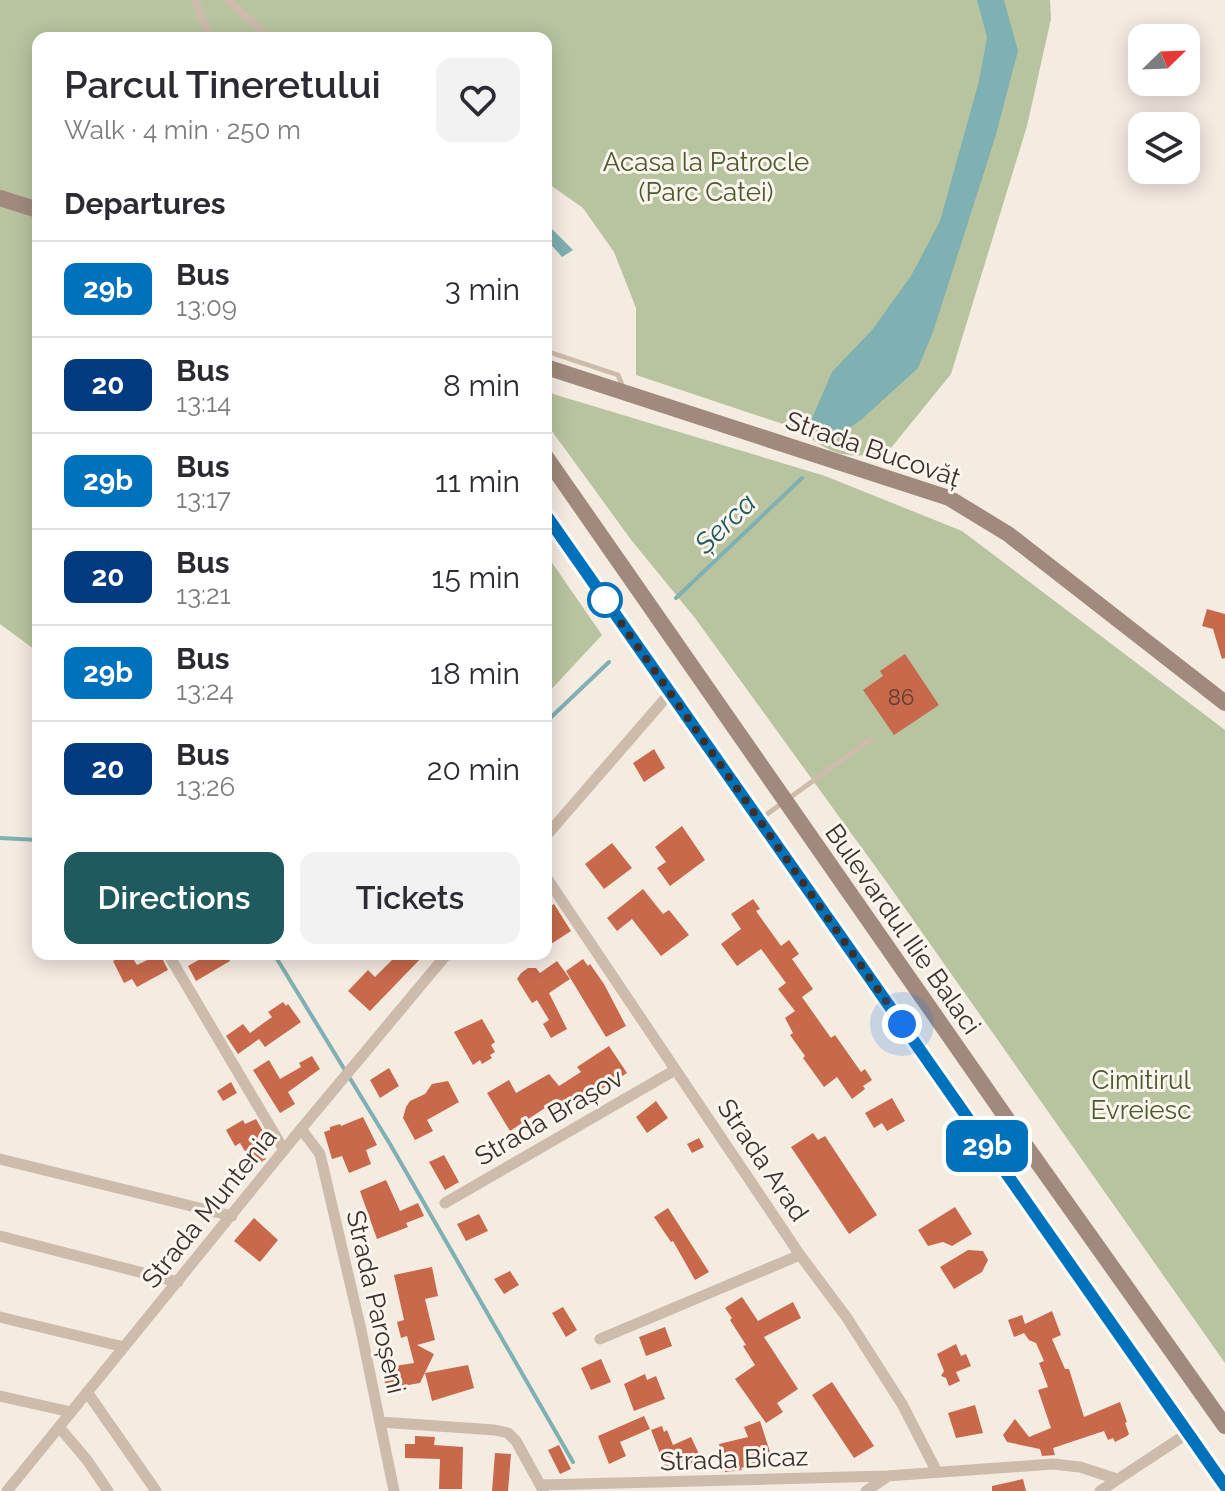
<!DOCTYPE html>
<meta charset="utf-8">
<style>
:root{--surface:#fff;--page:#f2f2f3;--text:#2b2b33;--muted:#7c7c81;--line:#e1e1e2;--accent:#1f5a5e}
body{margin:0;font-family:Raleway,sans-serif;background:var(--page);color:var(--text);height:100vh;display:flex;flex-direction:column;font-size:30px;white-space:nowrap}
*{box-sizing:border-box;margin:0}
p{font-size:26px;color:var(--muted)}
.icon{flex:none;width:44px;height:44px;fill:none;stroke:currentColor;stroke-width:2;stroke-linecap:round;stroke-linejoin:round}
.map{position:relative;flex:1;overflow:hidden}
.details{position:absolute;left:32px;top:32px;width:520px;height:928px;display:flex;flex-direction:column;background:var(--surface);border-radius:16px;box-shadow:0 4px 20px #0003}
.details>*{flex:none}
.badge{padding:0 16px;border-radius:12px;font-size:28px;line-height:52px}
.needle{width:52px;rotate:67deg}
.buttons{position:absolute;left:1128px;top:24px;display:grid;gap:16px}
.buttons a{display:grid;place-items:center;width:72px;height:72px;border-radius:16px;background:var(--surface);box-shadow:0 4px 20px #0003;font-size:40px}
.you{position:absolute;width:40px;height:40px;margin:-20px;border:6px solid #fff;border-radius:50%;background:#1a73e8;box-shadow:0 0 0 12px #1a73e833}
.map>.badge{position:absolute;translate:-50% -50%;box-shadow:0 0 0 4px #fff}
h2{padding:0 32px;font-size:30px;line-height:72px}
.round{display:grid;place-items:center;flex:none;width:84px;height:84px;border-radius:16px;background:var(--page)}
.overview{display:flex;align-items:center;justify-content:space-between;height:136px;padding:0 32px}
h1{font-size:38px;font-weight:600;line-height:60px}
.cta{display:flex;gap:16px;margin-top:auto;padding:16px 32px}
.cta a{flex:1;height:92px;border-radius:16px;background:var(--accent);color:#fff;font-size:32px;font-weight:600;line-height:92px;text-align:center}
.cta a+a{background:var(--page);color:var(--text)}
ul{padding:0;list-style:none}
li{display:flex;align-items:center;gap:24px;height:96px;padding:0 32px;border-top:2px solid var(--line)}
li div{flex:1}
li b{display:block;font-size:30px}
li em{font-style:normal}
li .badge{min-width:88px;font-weight:700;text-align:center}
.map>svg:first-child{display:block}
.green{fill:#b8c4a0}
.water{fill:#7fb0b2}
.lines{fill:none;stroke-linecap:round;stroke-linejoin:round}
.stream{stroke:#7fb0b2;stroke-width:4}
.building{fill:#c8694b}
.service{stroke:#cdbbac;stroke-width:5}
.pedestrian{stroke:#cdbbac;stroke-width:8}
.minor{stroke:#cdbbac;stroke-width:11}
.secondary{stroke:#a18a7d;stroke-width:16}
.line-casing{stroke:#fff;stroke-width:18}
.line{stroke:#0072bc;stroke-width:12}
.walk{stroke:#3b302b;stroke-width:8;stroke-dasharray:0 14.4}
.stop-dot{fill:#fff;stroke:#0072bc;stroke-width:4}
.labels{text-anchor:middle;stroke-width:6;stroke-linejoin:round;paint-order:stroke}
.number-label{font-size:22px;fill:#5e3e33}
.park-label{font-size:26px;fill:#4a5a2e;stroke:#fbf5ee}
.street-label{font-size:26px;fill:#3b302b;stroke:#fbf5ee}
.water-label{font-size:28px;font-style:italic;fill:#1f5a5e;stroke:#fbf5ee}
</style>
<div class="map">
<svg width="1225" height="1491" viewBox="0 0 1225 1491">
<rect width="100%" height="100%" fill="#f4ebe1"/>
<path class="green" d="M0 0H1050L1051 19 1027 126 951 374 886 454C845 457 834 458 801 430L636 375V308L614 252 583 208 546 182V38H38V652L0 624Z
M546 383 553 394 825 476 962 531 1225 730V1363L888 884 695 618 632 541 546 423Z
M546 554 602 635 546 695Z"/>
<path class="water" d="M977 0H1004L1018 51 995 138 933 332 918 368 862 419 836 437 821 435 810 423 832 372 872 330 911 276 940 221 979 81 987 37Z
M546 223 573 250 562 257 546 239Z"/>
<g class="lines">
<path class="stream" d="M676 598 802 478
M546 722 609 662
M0 838 38 840
M274 954 390 1144 573 1462"/>
</g>
<path class="building" d="M1207 609 1225 614V658L1222 659 1213 629 1202 626Z
M905 654 939 705 894 735 863 690 883 676 880 671Z
M654 749 665 768 644 782 633 763Z
M682 826 705 860 670 886 657 868 666 862 655 847Z
M612 843 632 868 604 889 585 864Z
M643 889 663 914 669 910 689 935 661 956 632 919 617 931 607 918Z
M753 899 760 909 756 911 781 946 789 940 799 954 792 959 813 989 802 997 831 1038 835 1035 861 1072 865 1069 872 1080 863 1086 865 1089 852 1099 837 1077 824 1087 803 1058 805 1056 790 1035 793 1033 785 1018 795 1011 778 989 786 983 761 949 737 966 721 944 741 929 731 914Z
M554 904 571 931 551 944 546 936V909Z
M126 954H130L137 965 160 954 168 970 137 987 132 979 124 983 113 961Z
M209 954H226L230 961 196 981 188 966Z
M385 954H425L370 1011 348 991 368 970 375 977 392 960Z
M583 959 588 966 590 964 604 984 626 1026 606 1037 566 971Z
M557 961 570 979 549 993 567 1029 551 1038 543 1024 549 1020 537 1000 532 1003 517 979 521 973 528 968H536L540 973Z
M283 1002 286 1006 288 1004 301 1022 265 1047 259 1039 238 1054 226 1036 243 1024 250 1033 272 1017 268 1012Z
M482 1019 495 1042 491 1045 495 1052 490 1055 492 1058 482 1064 480 1060 473 1065 454 1032Z
M609 1046 627 1073 600 1090 603 1094 592 1100 590 1097 587 1099 583 1093 547 1113 545 1108 510 1131 487 1093 509 1080 516 1093 549 1074 559 1086 581 1072 577 1067Z
M312 1056 320 1069 288 1092 295 1104 280 1113 253 1070 269 1060 280 1079 301 1067 299 1063Z
M389 1068 399 1086 380 1098 370 1080Z
M448 1081 459 1102 427 1120 433 1131 415 1140 403 1118 406 1107 410 1101 425 1094 432 1084Z
M231 1082 237 1093 223 1101 217 1091Z
M892 1098 905 1121 887 1131 882 1123 874 1128 865 1113Z
M656 1101 668 1118 647 1133 636 1117Z
M363 1117 377 1145 366 1150 371 1164 349 1173 342 1156 332 1159 324 1132 330 1130V1127L340 1124 341 1126Z
M256 1119 268 1140 258 1146 266 1159 254 1166 240 1143 235 1146 226 1130 243 1120 245 1124Z
M813 1133 818 1140 825 1136 877 1215 849 1234 791 1147Z
M699 1138 704 1147 692 1153 687 1144Z
M444 1155 459 1182 445 1190 429 1162Z
M386 1180 400 1211 418 1203 424 1216 406 1223 408 1227 377 1239 360 1191Z
M955 1207 972 1234 952 1246 943 1242 928 1246 918 1230Z
M668 1208 709 1272 695 1280 673 1241 671 1242 654 1217Z
M479 1214 488 1231 466 1241 457 1224Z
M254 1218 278 1240 260 1262 234 1241Z
M968 1250 983 1251 988 1260 982 1272 954 1289 940 1267Z
M432 1267 438 1296 425 1299 435 1340 417 1345 434 1354 420 1383 386 1389 382 1368 414 1363 407 1336 401 1338 397 1322 404 1320 394 1275Z
M510 1271 519 1285 504 1294 494 1279Z
M742 1297 758 1321 793 1302 801 1318 764 1337 798 1389 777 1403 783 1412 766 1423 735 1379 755 1365 743 1346 746 1345 730 1320 732 1318 725 1308Z
M563 1307 577 1330 566 1337 552 1313Z
M1052 1311 1061 1335 1052 1339 1065 1369H1069L1084 1417 1120 1402 1127 1422 1125 1423 1129 1434 1127 1436 1115 1442 1113 1438 1108 1440 1104 1431 1053 1448 1055 1455 1042 1456 1040 1449 1007 1442 1003 1435 1015 1419 1029 1437 1051 1428 1038 1390 1048 1387 1039 1363 1044 1361 1036 1343 1029 1340 1024 1333 1014 1337 1008 1320 1022 1315 1025 1324Z
M665 1327 672 1346 646 1356 639 1337Z
M956 1344 961 1356 966 1354 971 1366 956 1372 960 1381 949 1386 946 1378 941 1376 944 1371 937 1354Z
M601 1359 611 1382 591 1390 581 1368Z
M468 1365 474 1388 432 1401 425 1373Z
M645 1374 647 1380 656 1376 665 1399 634 1411 624 1384Z
M832 1382 874 1446 854 1458 812 1395Z
M975 1405 983 1433 956 1438 948 1413Z
M644 1416 650 1429 620 1442 626 1456 609 1464 598 1436Z
M760 1421 772 1458 741 1468 742 1470 725 1472 719 1444 748 1437 744 1427Z
M662 1426 664 1432 667 1430 673 1445 691 1437 700 1456 695 1458 698 1464 688 1468 685 1461 666 1469 651 1430Z
M415 1436 435 1437 434 1445 463 1447 462 1489H439L440 1459 405 1458V1444H415Z
M559 1445 571 1469 560 1474 548 1450Z
M495 1453 511 1454 508 1491H492Z
M1023 1479 1026 1491H992V1486Z"/>
<g class="lines">
<path class="service" d="M546 351 618 375 623 387
M763 817 871 739"/>
<path class="pedestrian" d="M195 0 210 38
M228 0 256 25 266 38"/>
<path class="minor" d="M546 836 670 693
M546 877 800 1255 847 1318 902 1404 937 1472
M168 954 284 1150
M301 1129 320 1154 361 1330 394 1491
M0 1159 232 1216
M445 1203 675 1070
M0 1236 178 1282
M0 1317 124 1347
M600 1339 800 1255
M87 1392 156 1491
M0 1396 71 1412
M380 1422 495 1430 508 1433 516 1441 543 1490
M59 1427 87 1460 108 1491
M540 1485 887 1476 1053 1464 1080 1467 1117 1479
M7 1491 301 1129 447 954
M866 1491 887 1477
M1100 1491 1188 1433"/>
<path class="secondary" d="M0 198 38 210
M546 367 949 498 1008 534 1225 703
M546 457 1021 1139 1225 1426
M546 515 1225 1486"/>
</g>
<g class="lines">
<g class="line-casing">
<path id="line" d="M546 515 1225 1486"/>
</g>
<use href="#line" class="line"/>
<path class="walk" d="M605 600 902 1024"/>
</g>
<circle class="stop-dot" cx="605" cy="600" r="16"/>
<g class="labels">
<g class="number-label">
<text x="901" y="705">86</text>
</g>
<g class="park-label">
<text x="706" y="171">Acasa la Patrocle<tspan x="706" dy="30">(Parc Catei)</tspan></text>
<text x="1141" y="1089">Cimitirul<tspan x="1141" dy="30">Evreiesc</tspan></text>
</g>
<g class="street-label">
<text transform="translate(873 449) rotate(19)" y="9">Strada Bucovăț</text>
<text transform="translate(903 929) rotate(55)" y="9">Bulevardul Ilie Balaci</text>
<text transform="translate(549 1117) rotate(-30)" y="9">Strada Brașov</text>
<text transform="translate(763 1160) rotate(56)" y="9">Strada Arad</text>
<text transform="translate(209 1208) rotate(-51)" y="9">Strada Muntenia</text>
<text transform="translate(376 1302) rotate(77)" y="9">Strada Paroșeni</text>
<text transform="translate(734 1459) rotate(-2)" y="9">Strada Bicaz</text>
</g>
<g class="water-label">
<text transform="translate(725 523) rotate(-44)" y="10">Șerca</text>
</g>
</g>
</svg>
<div class="buttons">
<a><svg class="needle" viewBox="-14 -14 28 28"><path d="M0-13l5 13h-10z" fill="#e53935"/><path d="M0 13l5-13h-10z" fill="#7c7c81"/></svg></a>
<a><svg class="icon" aria-label="layers" viewBox="0 0 24 24"><path d="M12 4l9 5-9 5-9-5zM3 14l9 5 9-5"/></svg></a>
</div>
<div class="you" style="left:902px;top:1024px"></div>
<b class="badge" style="left:987px;top:1146px;background:#0072bc;color:#fff">29b</b>
<section class="details">
<div class="overview"><div><h1>Parcul Tineretului</h1><p>Walk · 4 min · 250 m</p></div><a class="round"><svg class="icon" aria-label="heart" viewBox="0 0 24 24"><path d="M12 20l-8-8c-3-5 5-10 8-4 3-6 11-1 8 4z"/></svg></a></div>
<h2>Departures</h2>
<ul>
<li><span class="badge" style="background:#0072bc;color:#fff">29b</span><div><b>Bus</b><p>13:09</p></div><em>3 min</em></li>
<li><span class="badge" style="background:#003b80;color:#fff">20</span><div><b>Bus</b><p>13:14</p></div><em>8 min</em></li>
<li><span class="badge" style="background:#0072bc;color:#fff">29b</span><div><b>Bus</b><p>13:17</p></div><em>11 min</em></li>
<li><span class="badge" style="background:#003b80;color:#fff">20</span><div><b>Bus</b><p>13:21</p></div><em>15 min</em></li>
<li><span class="badge" style="background:#0072bc;color:#fff">29b</span><div><b>Bus</b><p>13:24</p></div><em>18 min</em></li>
<li><span class="badge" style="background:#003b80;color:#fff">20</span><div><b>Bus</b><p>13:26</p></div><em>20 min</em></li>
</ul>
<div class="cta"><a>Directions</a><a>Tickets</a></div>
</section>
</div>
